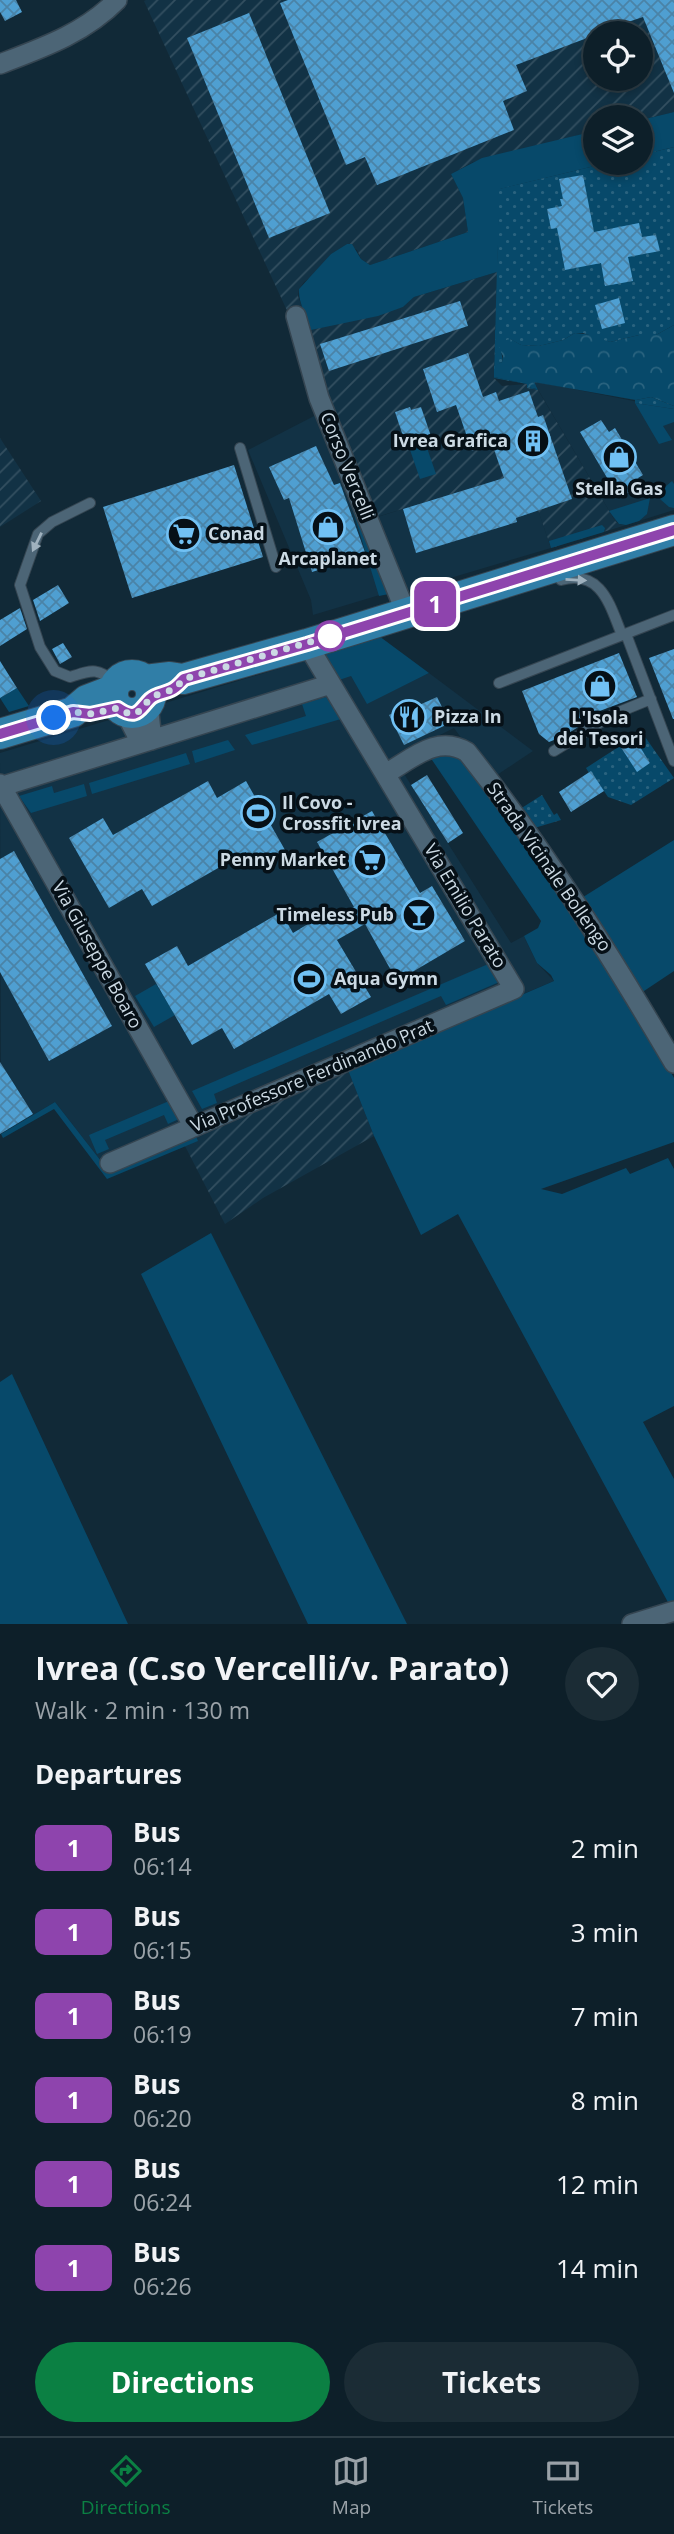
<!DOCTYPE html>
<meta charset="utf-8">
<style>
:root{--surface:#0d1f29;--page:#1b2c35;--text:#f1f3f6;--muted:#9aa2a8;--line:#2d3d46;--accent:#0b8043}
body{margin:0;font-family:"Open Sans",sans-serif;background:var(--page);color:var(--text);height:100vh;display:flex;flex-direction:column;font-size:26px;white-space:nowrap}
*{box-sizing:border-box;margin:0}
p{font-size:23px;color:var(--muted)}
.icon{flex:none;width:38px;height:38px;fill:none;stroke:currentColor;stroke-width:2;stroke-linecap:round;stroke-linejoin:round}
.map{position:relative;height:1624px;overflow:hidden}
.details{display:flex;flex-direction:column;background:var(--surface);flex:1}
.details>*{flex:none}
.badge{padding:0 14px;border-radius:10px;font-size:24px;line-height:46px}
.fabs{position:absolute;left:583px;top:21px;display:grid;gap:14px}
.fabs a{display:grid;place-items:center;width:70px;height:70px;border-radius:50%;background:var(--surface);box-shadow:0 4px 10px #0003,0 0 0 2px var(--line);font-size:35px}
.you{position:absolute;width:35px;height:35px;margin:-18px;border:5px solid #fff;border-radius:50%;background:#1a73e8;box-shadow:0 0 0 10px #1a73e833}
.map>.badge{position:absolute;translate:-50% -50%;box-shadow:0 0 0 4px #fff}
h2{padding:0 35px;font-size:26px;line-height:63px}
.round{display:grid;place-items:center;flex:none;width:74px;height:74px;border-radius:37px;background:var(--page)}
.summary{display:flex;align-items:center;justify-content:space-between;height:119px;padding:0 35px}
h1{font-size:33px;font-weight:700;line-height:52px}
.cta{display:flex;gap:14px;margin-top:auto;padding:14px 35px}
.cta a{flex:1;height:80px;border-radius:42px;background:var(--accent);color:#fff;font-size:28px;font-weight:700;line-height:80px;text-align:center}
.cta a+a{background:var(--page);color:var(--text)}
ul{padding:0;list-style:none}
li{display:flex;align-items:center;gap:21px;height:84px;padding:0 35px}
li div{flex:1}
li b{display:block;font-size:26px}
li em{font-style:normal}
li .badge{min-width:77px;font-weight:700;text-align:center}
.menu{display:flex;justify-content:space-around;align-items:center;height:98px;border-top:2px solid var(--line);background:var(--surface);font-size:19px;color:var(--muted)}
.menu a{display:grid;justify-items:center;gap:4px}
.menu .selected{color:var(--accent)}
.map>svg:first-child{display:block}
.built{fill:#123245}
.industrial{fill:url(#industrial-furrows);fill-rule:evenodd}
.green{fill:#07496a}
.forest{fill:url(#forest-crowns)}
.garden{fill:url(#garden-dots)}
.building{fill:url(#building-cross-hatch)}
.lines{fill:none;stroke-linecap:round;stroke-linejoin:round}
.service-casing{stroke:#354551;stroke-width:12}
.minor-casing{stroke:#354551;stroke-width:22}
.primary-casing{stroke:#354551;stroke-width:32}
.service{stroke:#4c6576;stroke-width:10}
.minor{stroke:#4c6576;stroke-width:19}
.primary{stroke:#307ea7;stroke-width:30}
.oneway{fill:#9fb1be}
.line-casing{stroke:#fff;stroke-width:16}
.line{stroke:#8e44ad;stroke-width:10}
.walk{stroke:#ccdae4;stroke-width:7;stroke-dasharray:0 12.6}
.stop-dot{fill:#fff;stroke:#8e44ad;stroke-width:3.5}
.labels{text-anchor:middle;stroke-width:7;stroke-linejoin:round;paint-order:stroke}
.poi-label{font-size:18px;font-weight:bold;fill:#ccdae4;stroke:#061017;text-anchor:start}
.street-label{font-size:18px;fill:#ccdae4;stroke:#061017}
</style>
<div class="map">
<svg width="674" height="1624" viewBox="0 0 674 1624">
<defs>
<pattern id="industrial-furrows" width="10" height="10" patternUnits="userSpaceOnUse" patternTransform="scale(1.75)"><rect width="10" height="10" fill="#123245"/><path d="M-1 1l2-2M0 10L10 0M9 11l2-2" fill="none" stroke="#334f60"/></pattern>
<pattern id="forest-crowns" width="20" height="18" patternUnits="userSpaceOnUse" patternTransform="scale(1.75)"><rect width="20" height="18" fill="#07496a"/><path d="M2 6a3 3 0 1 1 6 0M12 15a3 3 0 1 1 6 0" fill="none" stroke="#2a637f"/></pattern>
<pattern id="garden-dots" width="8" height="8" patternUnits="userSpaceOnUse" patternTransform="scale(1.75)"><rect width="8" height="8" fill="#07496a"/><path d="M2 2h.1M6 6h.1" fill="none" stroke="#2a637f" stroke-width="1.8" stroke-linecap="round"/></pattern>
<pattern id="building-cross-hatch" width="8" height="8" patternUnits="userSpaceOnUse" patternTransform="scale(1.75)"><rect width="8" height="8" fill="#4f9fd1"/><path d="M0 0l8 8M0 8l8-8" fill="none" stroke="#4a83a7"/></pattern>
</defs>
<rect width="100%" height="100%" fill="#112937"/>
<path class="built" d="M533 381 674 409V510L626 525 615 521Z
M318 414 361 522 503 478 502 472 523 465 551 548 410 590 403 588 313 615 311 600 248 450Z
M324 655 351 676 367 703 429 673 533 751 491 779 454 728 394 758 511 943 524 936 537 963 554 981 108 1170 55 1102 1 1134 0 753Z"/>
<path class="industrial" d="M146 0H674V112L641 120 640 117H595V131L473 162 451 174 463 198 468 232 370 265 361 259 357 250 347 244 331 254 316 273 304 282 299 289 298 296 311 330 403 307 414 297 497 272 494 378 502 386 527 384V388L538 390 615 521 621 525H626L551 548 523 466 502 472 504 478 360 522 290 317 144 1ZM595 33H640V79H595Z
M0 438 41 501 0 527Z
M348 1070 374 1136 263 1198 225 1224 185 1146 197 1141 195 1134Z"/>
<path class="green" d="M674 112V147L641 155V120Z
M595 131V163H607L500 189 497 272 414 297 403 307 378 316 311 330C307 316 298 303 299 289L331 254 347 244H352L361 259 370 265 468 232 463 198 451 174 482 158Z
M635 403 674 409V422L663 426 672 440 659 444Z
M425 442 436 474 420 479 409 447Z
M672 481 674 484V508L669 507 660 499 665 487Z
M344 482 389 594 379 596Z
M650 498 647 514 639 521 626 525 619 524 609 511Z
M602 525 605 528 604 532 551 548 549 541Z
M379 636 429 673 367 704 351 676 339 680 324 655Z
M17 688 29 706 9 712 0 698Z
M326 697 341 719 252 745 245 735 306 716 302 704Z
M228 740 235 750 195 763 192 751Z
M431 751 467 760 638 1010 674 1078V1142L541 1189 562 1194 626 1168 630 1174 668 1158 674 1169V1406L643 1422 674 1479V1604L670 1606 458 1214 421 1235 374 1136 348 1070 554 981 551 975 537 963 524 936 538 928 541 921 428 754Z
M186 753 190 764 92 794 89 783Z
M84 784 87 796 31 813 19 796 52 786 54 793Z
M674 840V971L638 995 580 899Z
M493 962 504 980 446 1005 441 996 214 1094 217 1103 202 1109 192 1091Z
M156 984 175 1015 154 1027 135 996Z
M169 1101 179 1119 168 1124 164 1115 105 1140 109 1149 97 1154 89 1135Z
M55 1102 108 1170 195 1134 198 1141 107 1179 54 1109 3 1138 1 1134Z
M211 1233 407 1624H308L141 1274Z
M12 1374 128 1624H0V1382Z"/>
<path class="forest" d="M674 325V406L651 397 636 400 534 382 537 389 527 387V384L494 377V366L502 362 503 356 495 343V330L521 345 539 346 563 340 575 333 593 335 610 342 639 335H656Z"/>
<path class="garden" d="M674 147V325L656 335H639L610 342 583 333H575L563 340 539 346 521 345 510 339 503 341 496 331C494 344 504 349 502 362L494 367V377L528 384 527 387 536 389 533 382 636 400 651 397 674 406V409L635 403V400L534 382 538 390 527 388V384L494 378 499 189 607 163H640L641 155Z
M643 734 674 778 631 805 608 797 591 772 589 773 586 768 620 746 637 771 650 763 634 737Z
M542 795 554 815 557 813 561 820 531 829 517 811Z"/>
<path class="building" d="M0 0H16L22 12 5 21 0 12Z
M288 0H674V93L643 17 595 33V35L516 65 527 91 503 101 514 130 377 185 365 157 346 165 280 3Z
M249 13 330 213 269 238 187 38Z
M583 175 594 232 639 223 642 237 656 235 660 251 628 257 633 281 605 286 601 263 565 270 557 228 551 229 547 209 562 206 560 199H563L559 179Z
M619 298 625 323 602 329 595 305Z
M460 301 468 326 329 371 320 344Z
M468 353 483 397 496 392 499 401 529 391 538 417 543 415 572 499 516 518 517 522 416 553 403 509 504 478 492 444 472 451 456 405 437 412 423 369Z
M410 407 411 410 421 407 432 439 407 448 395 412Z
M601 420 609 432 615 428 643 475 638 478 642 485 619 498 580 432Z
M316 446 334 485 340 483 366 555 312 572 289 498 284 500 269 467Z
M234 465 263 557 132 598 103 507Z
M58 585 69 603 40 621 33 600Z
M20 608 27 629 0 646V620Z
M63 643 72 657 60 664 52 649Z
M674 649V719H673L649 658Z
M619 653 637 697 581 718 583 724 564 736 549 742 539 734 522 691Z
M0 661 17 688 0 698Z
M437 697 450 723 404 745 389 715 415 703 417 706Z
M634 737 650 763 637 772 620 746Z
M591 771 604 791 571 812 559 792Z
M427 775 463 833 448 843 411 785Z
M208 781 217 798 246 781 285 850 254 867 246 852 152 906 142 889 109 908 69 838 103 818 113 835Z
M372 811 420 893 432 886 465 941 397 981 365 924 337 940 371 997 341 1014 329 994 234 1049 222 1028 192 1045 145 964 177 946 188 966 281 912 293 933 323 915 327 923 354 907 317 842Z
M14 851 112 1026 49 1061 0 972V859Z
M0 1062 33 1114 0 1134Z"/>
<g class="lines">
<g class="service-casing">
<path id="service" d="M240 448 276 567
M90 503 52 522 38 534 20 585 40 647 55 671 70 677C92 670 97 667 116 683
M561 580C602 569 610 606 622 635
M626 634 674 761
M499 683 674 615
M554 751 614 714 651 699"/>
</g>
<g class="minor-casing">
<path id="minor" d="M0 64C42 48 85 33 117 0
M296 316 319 398 406 613
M148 704 152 740
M125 712 141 743
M385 774C412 759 437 734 467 752 545 850 611 956 674 1063
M0 784 194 1127
M0 787 331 684
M110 1163 514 989 307 644
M632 1624 674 1611"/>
</g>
<g class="primary-casing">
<path id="primary" d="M113 694a19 19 0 1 1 38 0a19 19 0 1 1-38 0Z
M145 680 170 677 183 679 307 644 674 530
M0 734 73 712 87 700 113 690"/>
</g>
<use href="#service" class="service"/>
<use href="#minor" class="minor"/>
<use href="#primary" class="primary"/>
</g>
<defs><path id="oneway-solid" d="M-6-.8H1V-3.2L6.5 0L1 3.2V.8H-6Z" transform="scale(1.75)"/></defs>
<g class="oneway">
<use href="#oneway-solid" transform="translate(37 542) rotate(116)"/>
<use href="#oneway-solid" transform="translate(576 580) rotate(3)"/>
</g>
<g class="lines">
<g class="line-casing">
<path id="line" d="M0 734 73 712 90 714 118 708C137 721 139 710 150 699 155 694 165 693 171 690 176 688 180 683 184 679L307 644 674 530"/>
</g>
<use href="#line" class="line"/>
<path class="walk" d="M54 718 73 712 90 714 118 708C137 721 139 710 150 699 155 694 165 693 171 690 176 688 180 683 184 679L337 634 330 636"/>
</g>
<defs>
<g id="building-ring" transform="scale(1.75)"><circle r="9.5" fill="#061017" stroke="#71c1f4" stroke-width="1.5"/><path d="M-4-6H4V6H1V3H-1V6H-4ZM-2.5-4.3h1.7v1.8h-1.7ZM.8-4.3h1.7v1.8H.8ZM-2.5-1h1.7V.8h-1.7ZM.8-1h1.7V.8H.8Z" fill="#71c1f4"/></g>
<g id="shop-ring" transform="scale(1.75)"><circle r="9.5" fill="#061017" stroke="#71c1f4" stroke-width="1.5"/><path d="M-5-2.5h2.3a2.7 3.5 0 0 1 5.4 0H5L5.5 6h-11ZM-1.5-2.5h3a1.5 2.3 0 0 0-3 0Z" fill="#71c1f4"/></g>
<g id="supermarket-ring" transform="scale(1.75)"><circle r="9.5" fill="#061017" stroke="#71c1f4" stroke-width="1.5"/><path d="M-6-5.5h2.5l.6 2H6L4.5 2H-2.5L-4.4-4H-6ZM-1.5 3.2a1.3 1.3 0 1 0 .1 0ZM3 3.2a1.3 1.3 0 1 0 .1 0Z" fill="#71c1f4"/></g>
<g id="restaurant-ring" transform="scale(1.75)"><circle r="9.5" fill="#061017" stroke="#71c1f4" stroke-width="1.5"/><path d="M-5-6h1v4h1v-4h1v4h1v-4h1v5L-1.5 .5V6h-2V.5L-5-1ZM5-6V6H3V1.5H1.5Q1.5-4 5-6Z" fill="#71c1f4"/></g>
<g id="stadium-ring" transform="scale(1.75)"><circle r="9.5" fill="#061017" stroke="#71c1f4" stroke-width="1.5"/><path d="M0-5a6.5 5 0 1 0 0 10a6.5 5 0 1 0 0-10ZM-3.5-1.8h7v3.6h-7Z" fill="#71c1f4"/></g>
<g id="bar-ring" transform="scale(1.75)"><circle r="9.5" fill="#061017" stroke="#71c1f4" stroke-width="1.5"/><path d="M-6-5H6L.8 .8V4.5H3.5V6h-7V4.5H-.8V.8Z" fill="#71c1f4"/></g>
</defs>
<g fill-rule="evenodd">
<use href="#building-ring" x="533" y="441"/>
<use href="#shop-ring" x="619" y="457"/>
<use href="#shop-ring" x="328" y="527"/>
<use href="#supermarket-ring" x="184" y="534"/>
<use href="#shop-ring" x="600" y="686"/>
<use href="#restaurant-ring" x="409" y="717"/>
<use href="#stadium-ring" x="258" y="813"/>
<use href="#supermarket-ring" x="370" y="860"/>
<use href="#bar-ring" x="419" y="915"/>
<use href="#stadium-ring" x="309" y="979"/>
</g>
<circle class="stop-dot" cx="330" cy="636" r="14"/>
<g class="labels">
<g class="poi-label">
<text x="508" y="447" text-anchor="end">Ivrea Grafica</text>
<text x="619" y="495" text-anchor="middle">Stella Gas</text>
<text x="208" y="540">Conad</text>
<text x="328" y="565" text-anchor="middle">Arcaplanet</text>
<text x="434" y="723">Pizza In</text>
<text x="600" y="724" text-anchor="middle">L'Isola<tspan x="600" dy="21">dei Tesori</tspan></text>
<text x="282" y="809">Il Covo -<tspan x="282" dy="21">Crossfit Ivrea</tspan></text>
<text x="346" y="866" text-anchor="end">Penny Market</text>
<text x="394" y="921" text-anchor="end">Timeless Pub</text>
<text x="334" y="985">Aqua Gymn</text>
</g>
<g class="street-label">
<text transform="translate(347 466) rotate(68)" y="6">Corso Vercelli</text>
<text transform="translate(549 867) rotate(55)" y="6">Strada Vicinale Bollengo</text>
<text transform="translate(465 906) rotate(59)" y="6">Via Emilio Parato</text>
<text transform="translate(97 955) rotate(61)" y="6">Via Giuseppe Boaro</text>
<text transform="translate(312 1076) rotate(-23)" y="6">Via Professore Ferdinando Prat</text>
</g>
</g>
</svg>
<div class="fabs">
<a><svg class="icon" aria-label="locate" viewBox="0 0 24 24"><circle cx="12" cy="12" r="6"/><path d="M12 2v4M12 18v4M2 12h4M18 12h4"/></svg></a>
<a><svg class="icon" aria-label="layers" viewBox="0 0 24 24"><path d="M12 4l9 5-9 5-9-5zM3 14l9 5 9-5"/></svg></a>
</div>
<div class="you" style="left:54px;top:718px"></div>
<b class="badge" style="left:435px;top:604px;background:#8e44ad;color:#fff">1</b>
</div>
<section class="details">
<div class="summary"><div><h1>Ivrea (C.so Vercelli/v. Parato)</h1><p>Walk · 2 min · 130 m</p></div><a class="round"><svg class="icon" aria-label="heart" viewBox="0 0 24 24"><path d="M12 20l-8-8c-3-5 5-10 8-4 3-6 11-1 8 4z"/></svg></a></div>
<h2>Departures</h2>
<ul>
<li><span class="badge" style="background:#8e44ad;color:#fff">1</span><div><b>Bus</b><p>06:14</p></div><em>2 min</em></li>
<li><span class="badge" style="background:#8e44ad;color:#fff">1</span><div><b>Bus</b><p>06:15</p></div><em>3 min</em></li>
<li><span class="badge" style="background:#8e44ad;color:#fff">1</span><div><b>Bus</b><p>06:19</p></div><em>7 min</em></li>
<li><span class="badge" style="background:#8e44ad;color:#fff">1</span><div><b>Bus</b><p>06:20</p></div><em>8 min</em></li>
<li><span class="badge" style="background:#8e44ad;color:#fff">1</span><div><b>Bus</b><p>06:24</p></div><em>12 min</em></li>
<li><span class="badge" style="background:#8e44ad;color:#fff">1</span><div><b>Bus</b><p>06:26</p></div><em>14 min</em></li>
</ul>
<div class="cta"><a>Directions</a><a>Tickets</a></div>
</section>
<nav class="menu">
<a class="selected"><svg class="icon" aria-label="directions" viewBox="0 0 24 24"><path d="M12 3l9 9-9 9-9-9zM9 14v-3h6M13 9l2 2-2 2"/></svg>Directions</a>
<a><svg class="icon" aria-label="map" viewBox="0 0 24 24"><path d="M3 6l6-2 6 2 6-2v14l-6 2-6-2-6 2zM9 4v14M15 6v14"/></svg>Map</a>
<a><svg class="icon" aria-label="tickets" viewBox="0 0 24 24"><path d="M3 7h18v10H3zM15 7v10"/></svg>Tickets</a>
</nav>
